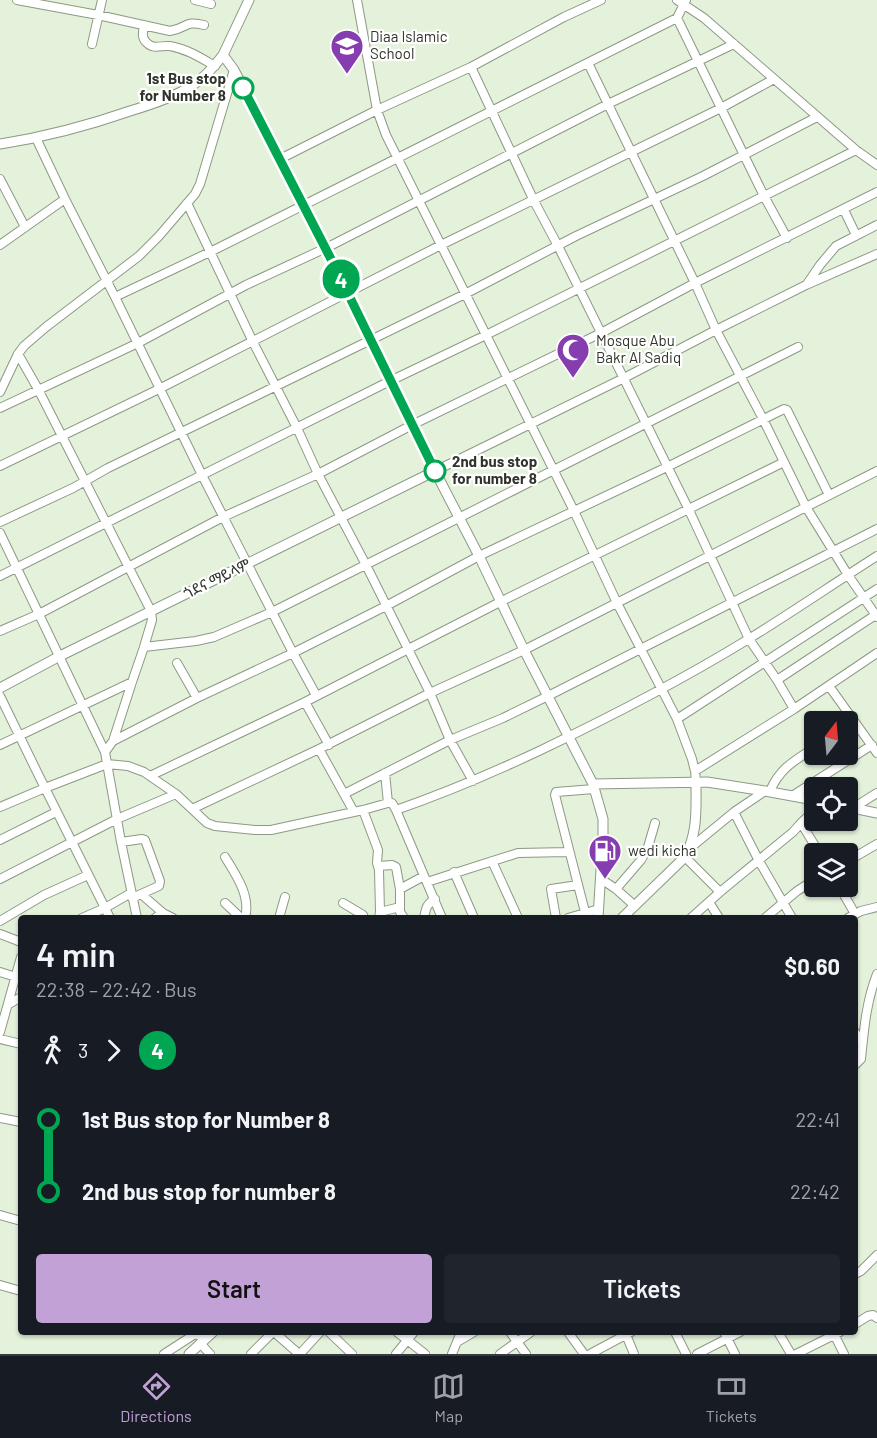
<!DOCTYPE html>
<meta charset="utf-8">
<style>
:root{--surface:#171b24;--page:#20242c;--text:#f1f3f6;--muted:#9ea1a6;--line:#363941;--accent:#c1a1d6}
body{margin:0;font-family:Barlow,"Noto Sans Ethiopic",sans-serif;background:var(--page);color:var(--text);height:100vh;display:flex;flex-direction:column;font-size:22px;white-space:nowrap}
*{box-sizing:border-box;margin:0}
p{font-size:20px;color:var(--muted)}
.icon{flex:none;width:33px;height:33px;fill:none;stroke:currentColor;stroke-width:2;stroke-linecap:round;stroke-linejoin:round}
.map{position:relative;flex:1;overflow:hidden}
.details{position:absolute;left:18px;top:915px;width:840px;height:420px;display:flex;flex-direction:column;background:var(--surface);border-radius:6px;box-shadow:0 2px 4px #0004}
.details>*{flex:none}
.badge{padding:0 12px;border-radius:20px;font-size:21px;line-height:39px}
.needle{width:39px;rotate:16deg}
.controls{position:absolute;left:804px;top:711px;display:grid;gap:12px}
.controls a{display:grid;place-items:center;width:54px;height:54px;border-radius:6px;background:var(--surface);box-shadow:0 2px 4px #0004;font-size:30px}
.map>.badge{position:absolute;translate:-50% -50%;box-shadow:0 0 0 3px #fff}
.legs{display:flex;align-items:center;gap:9px;height:66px;padding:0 18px;font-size:20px}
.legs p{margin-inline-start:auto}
.summary{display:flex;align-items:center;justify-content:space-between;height:102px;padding:0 18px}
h1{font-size:33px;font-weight:600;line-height:45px}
.primary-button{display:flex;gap:12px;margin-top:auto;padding:12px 18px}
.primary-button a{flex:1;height:69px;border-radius:6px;background:var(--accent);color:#111;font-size:24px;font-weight:600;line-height:69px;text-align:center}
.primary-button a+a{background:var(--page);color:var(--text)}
ul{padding:0 18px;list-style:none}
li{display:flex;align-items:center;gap:21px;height:72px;font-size:22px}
li i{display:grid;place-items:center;width:9px;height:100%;margin:0 8px;background:currentColor}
li i::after{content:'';width:15px;height:15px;margin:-8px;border:4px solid;border-radius:50%;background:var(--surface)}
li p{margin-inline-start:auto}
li:first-child i{background:linear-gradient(#0000 50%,currentColor 0)}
li:last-child i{background:linear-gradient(currentColor 50%,#0000 0)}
.tab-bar{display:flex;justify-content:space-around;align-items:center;height:84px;border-top:2px solid var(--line);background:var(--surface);font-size:16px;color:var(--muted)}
.tab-bar a{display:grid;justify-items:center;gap:3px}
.tab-bar .current{color:var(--accent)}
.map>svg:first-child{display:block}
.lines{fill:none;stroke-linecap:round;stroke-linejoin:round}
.minor-casing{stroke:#8d9984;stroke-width:10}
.tertiary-casing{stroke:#8d9984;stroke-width:11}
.minor{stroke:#fff;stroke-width:8}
.tertiary{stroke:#fff;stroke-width:9}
.line-1-casing{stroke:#fff;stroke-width:14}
.line-1{stroke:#00a651;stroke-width:9}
.stop-1-dot{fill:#fff;stroke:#00a651;stroke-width:3}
.labels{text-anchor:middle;stroke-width:4.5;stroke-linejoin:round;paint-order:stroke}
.poi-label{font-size:15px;fill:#2f342b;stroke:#fff;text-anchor:start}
.stop-label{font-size:15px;font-weight:bold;fill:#2f342b;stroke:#fff;text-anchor:end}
.street-label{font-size:15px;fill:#2f342b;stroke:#fff}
</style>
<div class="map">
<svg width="877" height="1354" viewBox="0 0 877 1354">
<rect width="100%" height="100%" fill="#e4f1db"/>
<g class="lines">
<g class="minor-casing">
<path id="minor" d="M17 0 98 15 170 31C188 28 184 20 204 25
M195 0 211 4
M357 0 377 110 386 135 574 511 617 603 677 719 692 759 695 771 696 782
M677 0 704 18 856 150 877 165
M677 18 764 196 787 238
M144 25C143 32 141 38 147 43 154 50 162 45 170 46 187 49 201 58 215 66
M92 44 102 0
M588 63 695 283 716 330 763 419 806 507 848 575 877 617
M471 67 534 201 558 246 688 508 749 639 777 680 794 709
M36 138 65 199 115 297 202 475 293 653 316 695
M280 159 377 110 471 67 564 17 601 0
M0 179 25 227
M187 203 253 342 297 428 318 474 365 563 430 693 450 740 473 781
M844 210 856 235
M0 245 65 199
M807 284 820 265 836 246 877 225
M115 297 210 252 677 18 686 0
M18 354 38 389 151 611 152 620 144 647 132 682 113 741 105 752
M0 392 18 354 24 346 46 327 139 256 159 236 195 194 200 184 234 70
M0 408 138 343 246 285 326 248 608 104 734 44
M0 466 159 389 441 245 721 108 774 79
M435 471 624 378 716 330 806 285 877 254
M0 522 73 488 108 468 465 294 576 236 703 176 817 117
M0 533 105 752 121 842 137 918
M0 576 390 381 486 335 856 150
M0 631 39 614 223 517 318 474 412 425 601 333 695 283 877 192
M144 647 196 641 214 637 272 612 798 347
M177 663 197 698
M777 680 877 614
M829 686 877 753
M0 696 38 774 110 918
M305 702 329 745
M677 719 877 589
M113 741 197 698 293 653 386 606 479 556 667 467 784 409 787 410 829 495
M0 745 132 682
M319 749 354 812
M695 771 794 709 877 653
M385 773 388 803H392L396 810 442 918
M150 776 305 702 502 601 784 462
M770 791C780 768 794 761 814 748
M344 794 450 740 503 718 548 696 877 529
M792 796 872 745
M0 807 45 788 107 764 128 766 144 772 176 794 207 823 215 826 255 830H271L363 810 388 803
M853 808 877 793
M192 809 319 749 430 693 524 650 877 471
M363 810 378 850 377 863 379 870 380 912 379 918
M396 810C445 793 492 773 539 751 610 717 680 681 747 640 791 613 833 584 877 556
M734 812 759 861 792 918
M801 823 820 854
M0 840 56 812
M121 842 142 839 145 840 160 881 159 886 132 898
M689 849 734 812 765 791
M225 857C236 875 251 896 245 918
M685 857 720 892
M492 861 518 918
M848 861 877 844
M378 866 392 865 396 867 400 889V912L404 918
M454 872 474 918
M0 879 117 819 176 794
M601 879 616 889 635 906
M427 882 518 853 569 852
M839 886 855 914
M400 889 424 876
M616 889 641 860 648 847 655 823
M141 894 163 913 173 918
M709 902 719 918
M225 903 241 918
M343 903 363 915 364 918
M380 912 400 907
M585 912 555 795 556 792 594 789
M82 918 105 908 131 893
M155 918 163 913
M279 918 285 897
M424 918C426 909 426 904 435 899
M556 918 551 889 578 885
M568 918 599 909
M691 918 720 892 793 832 801 823 814 811
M765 918 797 891 814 880
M848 918 861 911 877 907
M0 921 44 895 88 875
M0 934 21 942
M0 972 16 977
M9 1004 21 997
M0 1032 21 957
M855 1032 861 1044
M0 1039 21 1044
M855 1065 861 1059C864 1030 866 1002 877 974
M0 1118 21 1122
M0 1215 21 1221
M855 1274 861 1271 877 1255
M0 1285 21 1291
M855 1324 868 1316 873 1315 877 1318
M274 1332 299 1354
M329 1332 352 1354
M397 1332 425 1354
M510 1332 526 1354
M568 1332 584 1354
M625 1332 634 1354
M675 1332 686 1354
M724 1332 735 1354
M778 1332 791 1354
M833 1332 844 1354
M457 1342 474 1332
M200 1343 210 1354
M164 1354 195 1334 206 1338
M251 1354 273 1332
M300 1354 320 1332
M396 1354 414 1332
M452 1354 461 1332
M500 1354 531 1332
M590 1354 631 1332
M697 1354 740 1332
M796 1354 840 1332"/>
</g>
<g class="tertiary-casing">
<path id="tertiary" d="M249 0 223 55 234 70 280 159 348 293 435 471 479 556 524 650 593 784 603 819V837L598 918
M0 144C45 137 87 126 130 111 150 105 172 98 190 87 203 79 214 67 223 55
M0 688 60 656 435 471
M593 784 707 782 765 791 814 800
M848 807 877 813
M622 918 685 857C698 832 696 809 696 782
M189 1354 213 1332"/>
</g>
<use href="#minor" class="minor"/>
<use href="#tertiary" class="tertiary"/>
</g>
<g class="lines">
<g class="line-1-casing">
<path id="line-1" d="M243 88 333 263 435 471"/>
</g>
<use href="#line-1" class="line-1"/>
</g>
<defs>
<g id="school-pin" transform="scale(1.725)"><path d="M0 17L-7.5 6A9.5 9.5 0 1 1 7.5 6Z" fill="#863db0" stroke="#fff"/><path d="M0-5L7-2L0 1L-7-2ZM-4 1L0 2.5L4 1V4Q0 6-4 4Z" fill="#fff"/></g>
<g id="mosque-pin" transform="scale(1.725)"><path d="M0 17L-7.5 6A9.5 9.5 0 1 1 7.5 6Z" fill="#863db0" stroke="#fff"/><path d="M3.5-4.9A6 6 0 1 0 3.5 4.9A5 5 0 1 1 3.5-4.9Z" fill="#fff"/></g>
<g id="fuel-pin" transform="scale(1.725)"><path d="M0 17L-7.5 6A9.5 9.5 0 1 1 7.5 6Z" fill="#863db0" stroke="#fff"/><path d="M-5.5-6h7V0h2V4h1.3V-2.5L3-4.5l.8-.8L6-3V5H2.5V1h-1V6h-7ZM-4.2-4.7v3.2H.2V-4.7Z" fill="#fff"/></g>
</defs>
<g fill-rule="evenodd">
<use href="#school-pin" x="347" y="46"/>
<use href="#mosque-pin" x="573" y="350"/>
<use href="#fuel-pin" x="605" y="851"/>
</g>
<g class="stop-1-dot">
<circle cx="243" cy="88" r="10"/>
<circle cx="435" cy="471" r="10"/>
</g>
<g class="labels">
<g class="poi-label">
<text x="370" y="42">Diaa Islamic<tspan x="370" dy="17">School</tspan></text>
<text x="596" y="346">Mosque Abu<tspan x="596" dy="17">Bakr Al Sadiq</tspan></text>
<text x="628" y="856">wedi kicha</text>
</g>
<g class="stop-label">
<text x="226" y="84">1st Bus stop<tspan x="226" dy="17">for Number 8</tspan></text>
<text x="452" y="467" text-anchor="start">2nd bus stop<tspan x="452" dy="17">for number 8</tspan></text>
</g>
<g class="street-label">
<text transform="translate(217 579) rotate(-26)" y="5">ጎደና ማይላም</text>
</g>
</g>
</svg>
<div class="controls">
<a><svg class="needle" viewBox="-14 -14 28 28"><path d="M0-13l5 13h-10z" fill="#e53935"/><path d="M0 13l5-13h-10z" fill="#9ea1a6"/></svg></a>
<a><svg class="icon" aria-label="locate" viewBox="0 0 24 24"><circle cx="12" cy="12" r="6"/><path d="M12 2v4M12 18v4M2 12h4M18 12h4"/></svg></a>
<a><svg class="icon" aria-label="layers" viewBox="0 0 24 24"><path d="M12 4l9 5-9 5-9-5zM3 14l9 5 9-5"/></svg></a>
</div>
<b class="badge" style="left:341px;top:279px;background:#00a651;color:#fff">4</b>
<section class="details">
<div class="summary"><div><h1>4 min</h1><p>22:38 – 22:42 · Bus</p></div><b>$0.60</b></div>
<div class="legs"><svg class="icon" aria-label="walk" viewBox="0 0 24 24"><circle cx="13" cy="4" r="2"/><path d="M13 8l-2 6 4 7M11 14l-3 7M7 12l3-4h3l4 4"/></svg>3<svg class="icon" aria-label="forward" viewBox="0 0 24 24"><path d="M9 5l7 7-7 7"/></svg><b class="badge" style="background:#00a651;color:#fff">4</b></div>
<ul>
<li><i style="color:#00a651"></i><b>1st Bus stop for Number 8</b><p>22:41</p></li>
<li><i style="color:#00a651"></i><b>2nd bus stop for number 8</b><p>22:42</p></li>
</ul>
<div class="primary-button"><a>Start</a><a>Tickets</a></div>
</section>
</div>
<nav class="tab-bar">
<a class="current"><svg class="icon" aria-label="directions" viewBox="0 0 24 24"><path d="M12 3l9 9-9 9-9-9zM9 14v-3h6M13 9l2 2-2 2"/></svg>Directions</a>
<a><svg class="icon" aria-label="map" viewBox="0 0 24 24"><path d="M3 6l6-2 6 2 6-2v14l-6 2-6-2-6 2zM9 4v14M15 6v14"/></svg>Map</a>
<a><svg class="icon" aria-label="tickets" viewBox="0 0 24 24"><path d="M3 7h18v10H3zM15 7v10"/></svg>Tickets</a>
</nav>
